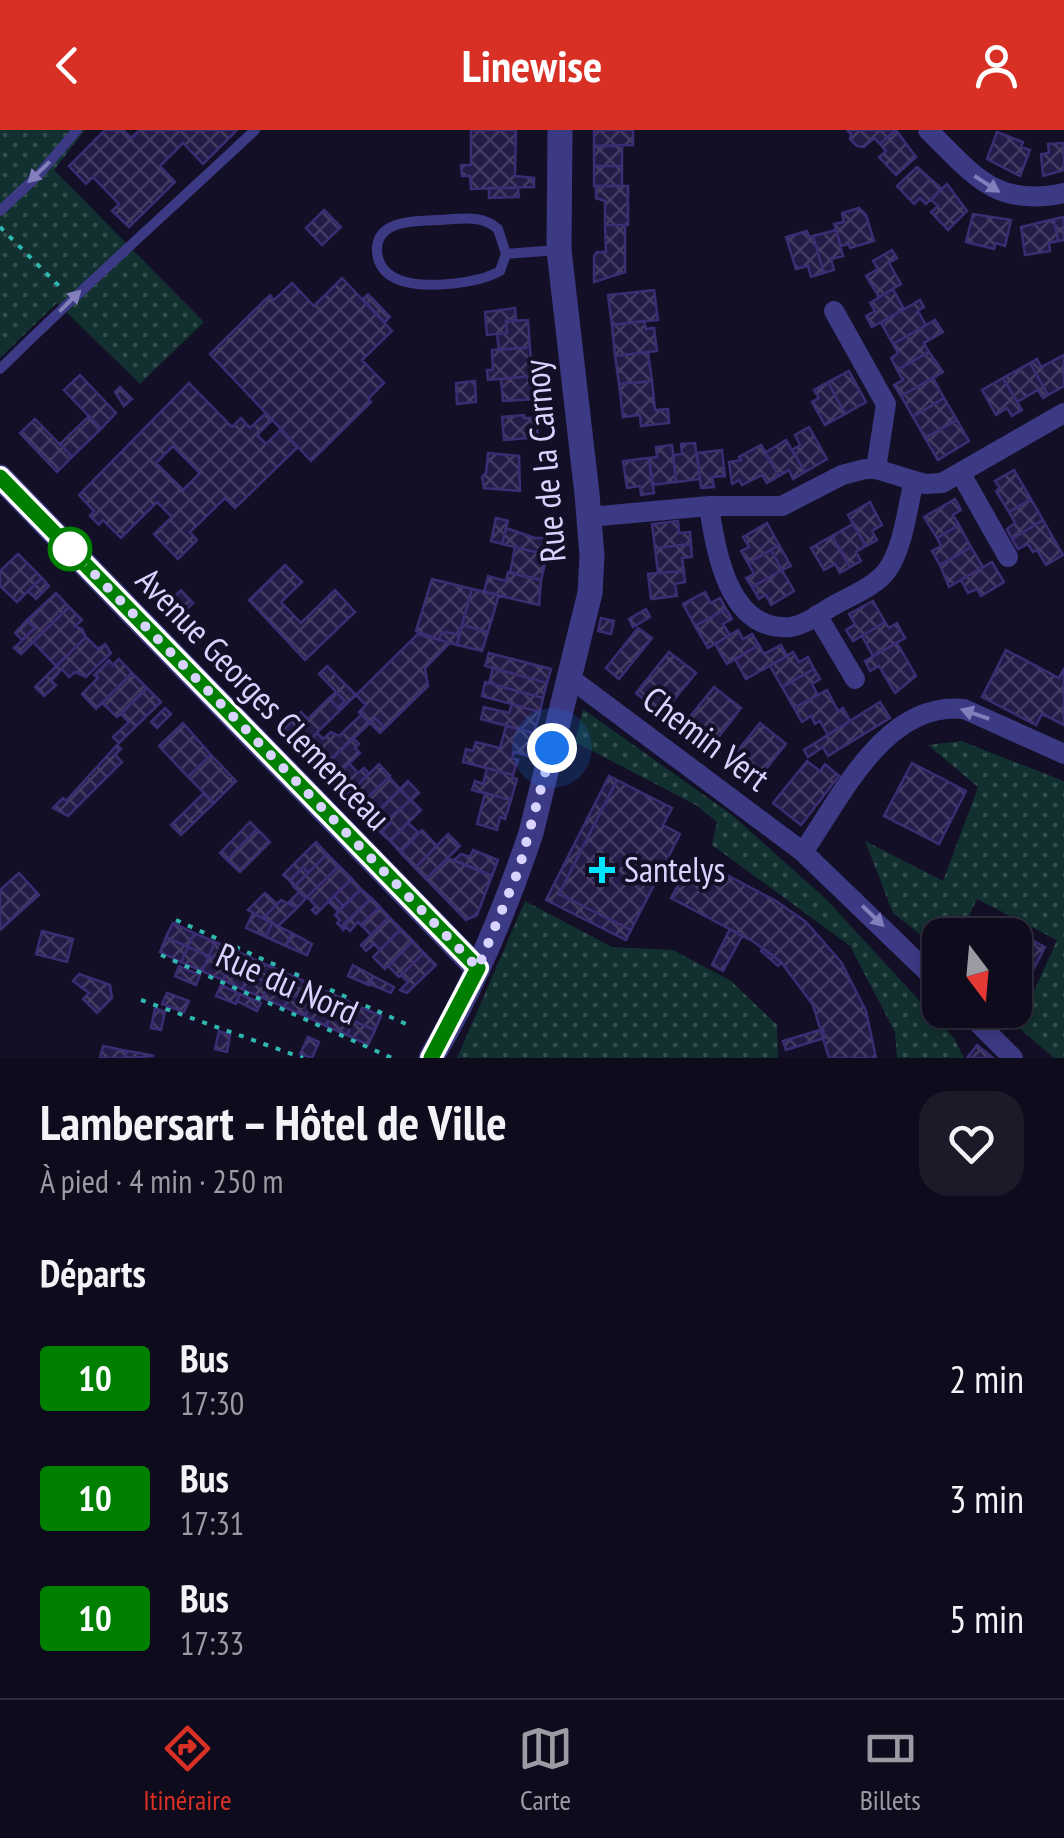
<!DOCTYPE html>
<html lang="fr">
<meta charset="utf-8">
<style>
:root{--surface:#0e0b1c;--page:#1c1929;--text:#f1f3f6;--muted:#9b9ba3;--line:#2e2b3b;--accent:#d93025}
body{margin:0;font-family:"PT Sans Narrow",sans-serif;background:var(--page);color:var(--text);height:100vh;display:flex;flex-direction:column;font-size:38px;white-space:nowrap}
*{box-sizing:border-box;margin:0}
p{font-size:32px;color:var(--muted)}
.icon{flex:none;width:55px;height:55px;fill:none;stroke:currentColor;stroke-width:2;stroke-linecap:round;stroke-linejoin:round}
.map{position:relative;height:928px;overflow:hidden}
.drawer{display:flex;flex-direction:column;background:var(--surface);flex:1}
.drawer>*{flex:none}
.badge{padding:0 20px;border-radius:8px;font-size:35px;line-height:65px}
.needle{width:65px;rotate:164deg}
.fabs{position:absolute;left:922px;top:788px;display:grid;gap:20px}
.fabs a{display:grid;place-items:center;width:110px;height:110px;border-radius:20px;background:var(--surface);box-shadow:0 5px 15px #0003,0 0 0 2px var(--line);font-size:50px}
.you{position:absolute;width:50px;height:50px;margin:-25px;border:8px solid #fff;border-radius:50%;background:#1a73e8;box-shadow:0 0 0 15px #1a73e833}
.map>.badge{position:absolute;translate:-50% -50%;box-shadow:0 0 0 5px #fff}
h2{padding:0 40px;font-size:38px;line-height:90px}
.round{display:grid;place-items:center;flex:none;width:105px;height:105px;border-radius:30px;background:var(--page)}
.head{display:flex;align-items:center;justify-content:space-between;height:170px;padding:0 40px}
h1{font-size:48px;font-weight:600;line-height:75px}
ul{padding:0;list-style:none}
li{display:flex;align-items:center;gap:30px;height:120px;padding:0 40px}
li div{flex:1}
li b{display:block;font-size:38px}
li em{font-style:normal}
li .badge{min-width:110px;font-weight:700;text-align:center}
header{display:flex;justify-content:space-between;align-items:center;height:130px;padding:0 40px;background:var(--accent);color:#fff;font-size:45px;font-weight:600}
.tab-bar{display:flex;justify-content:space-around;align-items:center;height:140px;border-top:2px solid var(--line);background:var(--surface);font-size:28px;color:var(--muted)}
.tab-bar a{display:grid;justify-items:center;gap:5px}
.tab-bar .on{color:var(--accent)}
.map>svg:first-child{display:block}
.park{fill:url(#park-dots)}
.building{fill:url(#building-cross-hatch);stroke:#3b2d73;stroke-width:2.5;fill-rule:evenodd}
.lines{fill:none;stroke-linecap:round;stroke-linejoin:round}
.path{stroke:#2fb8b0;stroke-width:4;stroke-dasharray:5 8;stroke-linecap:butt}
.service{stroke:#3d3a85;stroke-width:10}
.minor{stroke:#3d3a85;stroke-width:20}
.tertiary{stroke:#3d3a85;stroke-width:25}
.oneway{fill:#837fbc}
.line-casing{stroke:#fff;stroke-width:22}
.line{stroke:#008001;stroke-width:15}
.walk{stroke:#d9d4ff;stroke-width:10;stroke-dasharray:0 18}
.stop-dot{fill:#fff;stroke:#008001;stroke-width:5}
.poi-dot{fill:#00e5ff;stroke:#130f26;stroke-width:4}
.labels{text-anchor:middle;stroke-width:8;stroke-linejoin:round;paint-order:stroke}
.street-label{font-size:35px;fill:#d9d4ff;stroke:#130f26}
.poi-label{font-size:35px;fill:#d9d4ff;stroke:#130f26;text-anchor:start}
</style>
<header><svg class="icon" aria-label="back" viewBox="0 0 24 24"><path d="M15 5l-7 7 7 7"/></svg>Linewise<svg class="icon" aria-label="person" viewBox="0 0 24 24"><circle cx="12" cy="8" r="4"/><path d="M4 21q1-7 8-7t8 7"/></svg></header>
<div class="map">
<svg width="1064" height="928" viewBox="0 0 1064 928">
<defs>
<pattern id="park-dots" width="8" height="8" patternUnits="userSpaceOnUse" patternTransform="scale(2.5)"><rect width="8" height="8" fill="#12302f"/><path d="M2 2h.1M6 6h.1" fill="none" stroke="#344d4e" stroke-width="1.8" stroke-linecap="round"/></pattern>
<pattern id="building-cross-hatch" width="8" height="8" patternUnits="userSpaceOnUse" patternTransform="scale(2.5)"><rect width="8" height="8" fill="#241b47"/><path d="M0 0l8 8M0 8l8-8" fill="none" stroke="#433b63"/></pattern>
</defs>
<rect width="100%" height="100%" fill="#130f26"/>
<path class="park" d="M0 0H85L54 40 204 192 140 254 57 173 0 228Z
M583 579 732 685 826 769 954 908 964 928H897L895 902 850 816 712 715 717 692 696 675 575 612Z
M961 611 1064 651V928H1054L1018 897 1057 810 977 769 960 805H940V820L893 783 865 711 943 751 978 657 928 615Z
M525 771 612 817 673 820 731 851 777 895 778 928H457Z"/>
<path class="building" d="M105 0H123L131 8 140 0H237L203 34 183 13 160 36 175 52 129 97 112 81 119 74 93 47 86 54 69 36Z
M471 0H516L515 46 534 48V57L471 59 470 46H462L461 35H471Z
M594 0H633V15L594 16Z
M847 0H896L880 14 874 8 864 17 857 16 850 9 851 4Z
M896 0 916 27 896 45 879 27 886 21 880 14Z
M997 2 1023 12 1021 17 1030 20 1020 46 987 29Z
M1064 13V40L1043 46 1041 24 1049 23 1048 14Z
M594 16H622V36H594Z
M594 36H622V56H594Z
M917 37 942 59 926 74 920 68 914 74 897 56Z
M947 54 967 81 948 100 931 82 938 76 931 70Z
M596 56H628V95H605V71L596 68Z
M489 58H518L519 67 489 68Z
M859 78 866 85 874 111 850 118 849 114 841 116 834 94 844 92 842 83Z
M324 80 341 97 322 115 306 98Z
M973 84 1011 90 1005 116 996 113 994 119 966 112Z
M1064 87V110L1058 111 1054 89Z
M1054 89 1058 111 1049 113 1050 121 1025 125 1021 97Z
M605 95H625V142L594 152V126L597 122H606Z
M836 100 843 126 831 129 834 140 824 143 813 106Z
M807 101 809 107 813 106 824 143 811 147 808 136 796 139 786 107Z
M892 120 897 128 889 133 901 154 879 167 866 146 878 139 873 131Z
M342 148 392 201 362 230 384 253 368 269 371 272 311 331 210 224 270 165 274 170 292 153 314 176Z
M893 159 904 179 872 197 866 186 875 181 870 173Z
M654 160 658 190 612 195 608 165Z
M368 164 390 187 385 192 363 169Z
M920 170 924 177 918 181 926 195 893 214 881 193Z
M515 178 516 190 506 191 507 203 487 205 485 182Z
M528 190 530 217 499 220 497 204 507 203 506 191Z
M935 190 943 202 924 213 929 222 897 240 891 228 898 223 893 214Z
M644 191 646 199 654 198 657 221 615 226 612 195Z
M530 217 532 246 488 250 487 240H493L492 220Z
M648 222 652 251 619 254 615 226Z
M929 222 943 242 901 266 894 255 903 250 897 240Z
M1064 225V256L1048 265 1030 233 1037 229 1041 237Z
M1030 233 1048 265 1043 268 1038 260 1017 272 1003 248Z
M849 241 866 272 845 284 828 252Z
M80 245 116 283 101 299 64 260Z
M532 246 534 269 503 271 501 249Z
M933 248 944 268 913 287 901 266Z
M1003 248 1022 280 1012 286 1007 278 996 285 982 260Z
M475 251 476 272 457 274 456 253Z
M652 251 655 280 668 279 669 293 641 296 640 285 623 287 619 254Z
M828 252 845 284 825 295 812 272 819 268 814 260Z
M189 253 232 297 241 288 250 298 266 283 272 290 257 305 266 314 281 299 298 317 235 378 225 368 190 402 197 410 178 429 154 404 172 387 157 372 121 408 103 390 99 395 90 386 94 381 79 365ZM173 316 200 343 183 360 156 333Z
M120 257 132 269 124 276 115 262Z
M944 268 957 290 925 308 913 287Z
M524 285V288H536L538 307 504 310 502 287Z
M89 286 101 299 72 327 60 314Z
M35 289 72 327 57 342 20 303Z
M957 290 969 311 938 330 925 308Z
M809 297 827 329 805 342 792 320 800 315 795 305Z
M786 310 805 342 793 349 789 340 779 346 765 323Z
M695 313 700 349 676 352 673 325 682 324 681 314Z
M672 315 676 352 652 355 649 328 657 327 656 317Z
M761 315 779 346 767 353 762 345 742 355 739 350 732 354 729 332 741 330 739 327Z
M722 320 725 346 712 347 714 357 701 358 697 323Z
M488 323 519 326 520 361 484 358 482 347 486 343Z
M649 328 654 363 641 365 640 356 627 358 623 331Z
M1014 340 1031 369 1009 382 996 361 1000 358 995 351Z
M955 369 961 380 953 385 959 395 937 408 924 387Z
M1031 369 1043 390 1012 409 1007 399 1015 393 1009 382Z
M870 372 882 395 872 401 877 410 866 416 848 385Z
M496 388 508 391 502 414 491 411Z
M1043 390 1063 425 1046 435 1037 420 1033 422 1028 414 1018 419 1012 409Z
M678 391 679 403 690 402 691 414 655 418 652 394Z
M767 393 779 415 748 433 741 421 749 417 743 407Z
M853 394 866 416 856 422 861 431 850 437 832 406Z
M959 395 971 417 940 435 932 421 941 416 937 408Z
M506 398 535 408H550V426L502 414Z
M832 406 850 437 840 443 835 434 824 440 811 418Z
M691 414 692 427 682 428 684 441 658 443 655 418Z
M779 415 791 436 782 440 771 420Z
M515 417 547 425 541 450 510 443Z
M971 417 983 437 949 457 940 435Z
M771 420 782 440 752 457 746 448 754 444 748 433Z
M18 424 42 448 17 472 0 456V441Z
M992 432 1004 452 981 466 977 459 968 463 961 450Z
M285 435 302 452 281 472 301 493 335 460 355 482 305 530 249 470Z
M782 440 794 461 771 475 766 465 759 469 752 457Z
M684 441 685 452 675 454 677 466 651 469 648 444Z
M508 442 541 450 539 475 484 462 488 446 506 451Z
M42 448 49 456 36 469 28 461Z
M432 449 472 459 459 505 446 502 441 504 439 510 416 501Z
M472 459 499 465 488 502 462 495Z
M181 460 193 473 185 481 172 469Z
M705 462 711 473 720 468 726 479 695 496 683 474Z
M56 463 69 477 21 524 14 518 35 498 27 490Z
M873 471 885 492 853 511 846 500 855 494 849 484Z
M69 477 82 490 75 496 82 499 86 507 56 536 33 512Z
M646 479 650 487 633 497 629 489Z
M726 479 732 489 723 494 730 505 708 518 695 496Z
M601 488 614 491 611 504 598 501Z
M27 490 35 498 22 510 15 503Z
M885 492 889 498 897 493 905 508 873 526 862 506Z
M462 495 488 502 482 521 457 515Z
M638 498 652 508 619 549 606 538Z
M738 500 743 509 752 504 759 515 727 534 715 514Z
M446 502 459 505 457 515 439 510 441 504Z
M418 504 450 513 425 538 428 556 385 598 375 588 370 593 359 582 366 575 356 565Z
M86 507 98 519 105 514 111 523 86 547 75 542 69 547 62 539 51 551 56 555 44 566 35 557Z
M897 513 916 546 895 563 879 536 870 541 865 531Z
M759 515 764 524 781 515 787 526 746 549 735 529Z
M1006 520 1059 548 1064 538V595L1042 584 1036 595 982 567Z
M669 522 696 543 662 584 636 563Z
M793 522 799 532 808 527 814 539 782 557 770 536Z
M489 523 551 539 547 553 485 536Z
M119 529 132 543 96 579 82 564 98 548 94 545 109 530 113 535Z
M327 536 356 565 300 619 282 601 301 582 308 589 329 568 338 578 345 571 319 544Z
M493 538 547 553 543 568 489 553Z
M814 539 820 549 812 554 818 565 794 578 782 557Z
M132 543 147 558 117 587 102 573Z
M485 552 543 568 540 582 482 566Z
M714 557 741 578 708 621 680 599Z
M147 558 161 572 119 613 113 607 129 592 121 584Z
M827 560 838 581 843 578 850 591 828 605 820 591 815 594 811 586 802 592 794 578Z
M336 562 345 571 338 578 329 568Z
M880 572 890 588 828 626 823 617 808 627 804 620Z
M512 574 540 582 534 603 481 589 484 577 509 583Z
M165 578 171 584 157 598 151 592Z
M362 584 370 593 320 640 300 619 317 603 323 609 331 602 339 606Z
M375 588 385 598 380 603 370 593Z
M183 593 211 625 188 647 159 616Z
M760 593 786 614 752 656 726 635Z
M506 596 534 603 529 626 514 622 512 628 518 630 513 645 463 632 466 619 473 621 476 612 500 618Z
M353 608 359 614 355 618 360 623 331 651 320 640Z
M117 615 121 619 115 625 122 632 68 686 53 678 63 668 66 671Z
M211 625 236 651 214 673 188 647Z
M807 631 820 641 825 634 839 646 801 695 773 673Z
M349 633 358 643 364 638 369 644 346 666 331 651Z
M912 633 966 661 939 714 884 686Z
M379 634 390 646 357 678 346 666Z
M487 638 513 645 512 648 517 649 511 670 472 660 475 651 483 654Z
M609 646 617 650 559 764 631 800 626 810 546 770Z
M389 647 400 659 369 690 357 678Z
M617 650 672 678 663 695 680 704 631 800 559 764Z
M408 651 419 663 411 670 400 659Z
M400 659 411 670 388 689 391 692 381 703 369 690Z
M204 663 214 673 181 705 171 695Z
M485 663 511 670 505 689 500 687 497 700 477 694Z
M411 670 421 680 390 711 381 703 391 692 388 689Z
M250 692 257 699 227 730 220 723Z
M408 693 419 703 400 722 390 711Z
M257 699 270 712 240 742 227 730Z
M422 700 437 716 415 738 400 722Z
M448 704 460 716 426 749 415 738Z
M316 712 327 724 308 743 303 737 290 751 283 745Z
M473 720 498 730 492 746 454 730 461 724 470 727Z
M327 724 339 736 306 768 294 757Z
M693 727 776 771 806 792 841 832 866 881 876 928H829L813 875 781 832 754 812 671 768Z
M448 728 492 746 477 785 466 790 426 749Z
M339 736 352 749 316 784 312 780 316 776 307 767Z
M303 737 308 743 294 757 290 751Z
M19 743 39 765 0 800V760Z
M352 749 361 759 343 776 334 766Z
M361 759 371 768 341 797 337 793 340 790 335 785Z
M299 762 306 768 297 778 288 773Z
M265 763 277 774 263 788 248 780Z
M334 766 343 776 338 781 328 771Z
M371 768 380 777 361 795 358 792 350 801 346 797 343 800 341 797Z
M281 770 297 778 278 796 263 788Z
M380 777 389 787 371 805 361 795Z
M253 783 272 793 266 807 246 798Z
M389 787 401 799 380 820 374 814 366 821 361 815Z
M990 789 1045 817 1017 871 1015 805H982Z
M173 793 194 803 188 817 166 807Z
M272 793 292 803 286 816 266 807Z
M401 799 413 811 385 839 373 827Z
M730 799 742 806 723 841 712 835Z
M42 801 73 809 67 832 36 824Z
M194 803 215 812 209 826 188 817Z
M292 803 312 814 307 825 286 816Z
M166 807 188 817 181 832 160 822Z
M413 811 424 823 399 847 388 836Z
M215 812 236 821 229 835 209 826Z
M188 817 209 826 202 841 181 832Z
M763 818 781 832 778 836 761 821Z
M236 821 255 830 249 844 229 835Z
M424 823 436 835 407 863 400 860 408 852 401 845Z
M209 826 229 835 223 850 202 841Z
M255 830 276 839 269 853 249 844Z
M229 835 249 844 242 859 223 850Z
M353 835 373 846 369 855 348 846Z
M179 836 200 845 196 855 175 846Z
M276 839 297 848 291 863 269 853Z
M79 844 110 855 112 868 97 883 83 869 89 863 73 851Z
M249 844 269 853 263 868 242 859Z
M373 846 394 857 391 863 370 854Z
M297 848 318 858 312 872 291 863Z
M269 853 291 863 284 877 263 868Z
M221 855 240 864 236 874 216 866Z
M318 858 339 867 333 881 312 872Z
M167 863 189 871 184 882 162 874Z
M291 863 312 872 305 886 284 877Z
M240 864 261 873 257 881 237 871Z
M339 867 360 877 353 891 333 881Z
M312 872 333 881 326 896 305 886Z
M360 877 381 886 375 900 353 891Z
M155 878 165 882 161 900 151 898Z
M333 881 353 891 347 905 326 896Z
M353 891 375 900 368 915 347 905Z
M823 899 825 908 786 920 783 911Z
M219 901 230 905 227 922 215 919Z
M308 907 319 912 312 928 300 924Z
M977 915 993 928H967Z
M103 916 127 921 125 928H100Z
M127 921 140 923 154 926 125 928Z"/>
<g class="lines">
<path class="path" d="M0 97 60 157
M176 790 406 894
M161 825 392 928
M141 870 303 928"/>
<path class="service" d="M0 81 40 43 77 0
M506 124 500 141C477 154 417 161 393 147 384 142 378 133 377 122 375 89 417 91 439 90 460 89 482 84 498 99L506 124 558 120
M0 239C83 157 170 80 255 0"/>
<path class="minor" d="M928 0C973 44 995 78 1064 63
M834 181 886 274 876 339
M961 344 1008 427
M709 376C715 419 728 502 790 497 805 495 818 485 831 477 848 467 877 456 888 439 904 415 907 378 914 351
M589 387 709 376H782L842 345 865 339H876L925 354 942 353 1064 283
M817 485 855 549
M570 548 803 722 940 854
M803 722C842 666 885 571 964 579L1064 624
M965 880 1013 928"/>
<path class="tertiary" d="M0 347 478 839
M431 928C473 858 505 780 531 703L590 463 592 426 587 364 559 120 560 0"/>
</g>
<defs><path id="oneway-solid" d="M-6-.8H1V-3.2L6.5 0L1 3.2V.8H-6Z" transform="scale(2.5)"/></defs>
<g class="oneway">
<use href="#oneway-solid" transform="translate(39 42) rotate(136)"/>
<use href="#oneway-solid" transform="translate(987 54) rotate(33)"/>
<use href="#oneway-solid" transform="translate(70 171) rotate(-45)"/>
<use href="#oneway-solid" transform="translate(975 584) rotate(-161)"/>
<use href="#oneway-solid" transform="translate(873 786) rotate(44)"/>
</g>
<g class="lines">
<g class="line-casing">
<path id="line" d="M0 347 478 838 431 928"/>
</g>
<use href="#line" class="line"/>
<path class="walk" d="M70 419 478 838 519 739 552 618"/>
</g>
<circle class="stop-dot" cx="70" cy="419" r="20"/>
<path class="poi-dot" d="M597 725h10v10h10v10h-10v10h-10v-10h-10v-10h10z"/>
<g class="labels">
<g class="street-label">
<text transform="translate(545 331) rotate(-95)" y="12">Rue de la Carnoy</text>
<text transform="translate(263 569) rotate(46)" y="12">Avenue Georges Clemenceau</text>
<text transform="translate(706 609) rotate(37)" y="12">Chemin Vert</text>
<text transform="translate(287 854) rotate(24)" y="12">Rue du Nord</text>
</g>
<g class="poi-label">
<text x="624" y="752">Santelys</text>
</g>
</g>
</svg>
<div class="fabs">
<a><svg class="needle" viewBox="-14 -14 28 28"><path d="M0-13l5 13h-10z" fill="#e53935"/><path d="M0 13l5-13h-10z" fill="#9b9ba3"/></svg></a>
</div>
<div class="you" style="left:552px;top:618px"></div>
</div>
<section class="drawer">
<div class="head"><div><h1>Lambersart – Hôtel de Ville</h1><p>À pied · 4 min · 250 m</p></div><a class="round"><svg class="icon" aria-label="heart" viewBox="0 0 24 24"><path d="M12 20l-8-8c-3-5 5-10 8-4 3-6 11-1 8 4z"/></svg></a></div>
<h2>Départs</h2>
<ul>
<li><span class="badge" style="background:#008001;color:#fff">10</span><div><b>Bus</b><p>17:30</p></div><em>2 min</em></li>
<li><span class="badge" style="background:#008001;color:#fff">10</span><div><b>Bus</b><p>17:31</p></div><em>3 min</em></li>
<li><span class="badge" style="background:#008001;color:#fff">10</span><div><b>Bus</b><p>17:33</p></div><em>5 min</em></li>
</ul>
</section>
<nav class="tab-bar">
<a class="on"><svg class="icon" aria-label="directions" viewBox="0 0 24 24"><path d="M12 3l9 9-9 9-9-9zM9 14v-3h6M13 9l2 2-2 2"/></svg>Itinéraire</a>
<a><svg class="icon" aria-label="map" viewBox="0 0 24 24"><path d="M3 6l6-2 6 2 6-2v14l-6 2-6-2-6 2zM9 4v14M15 6v14"/></svg>Carte</a>
<a><svg class="icon" aria-label="tickets" viewBox="0 0 24 24"><path d="M3 7h18v10H3zM15 7v10"/></svg>Billets</a>
</nav>
